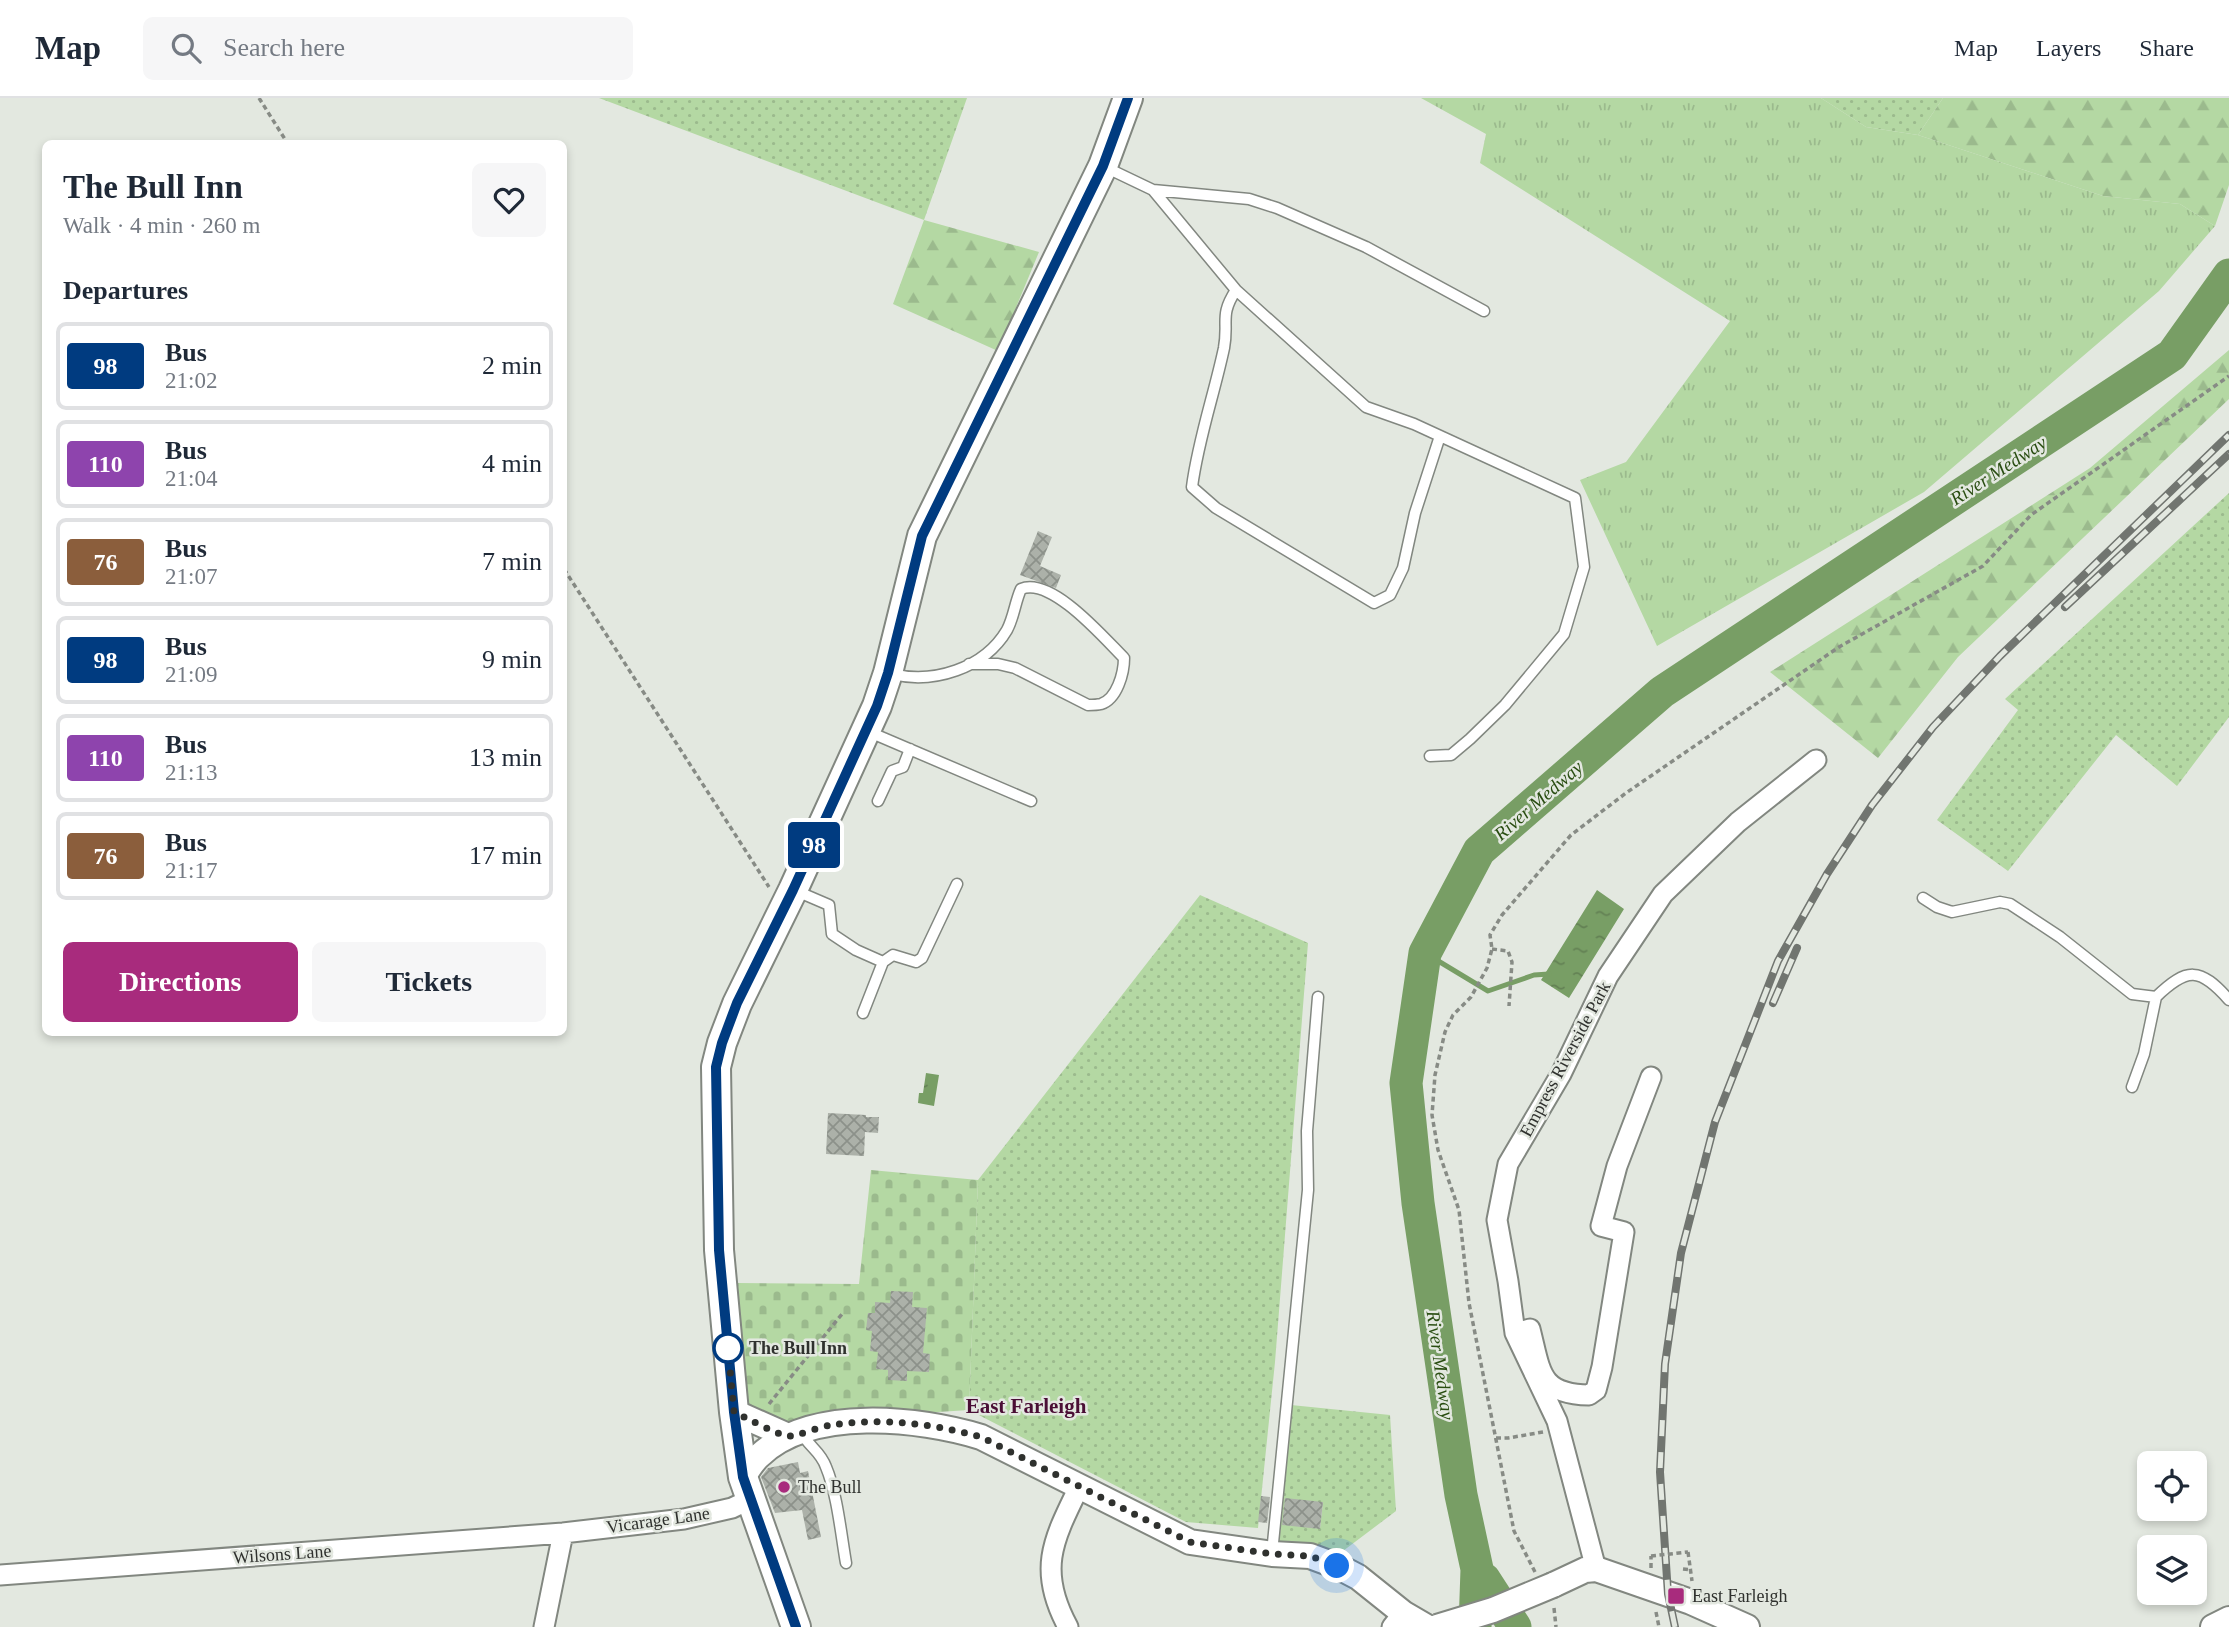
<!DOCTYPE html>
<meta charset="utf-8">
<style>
:root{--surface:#fff;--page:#f6f6f7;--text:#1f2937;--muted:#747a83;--line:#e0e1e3;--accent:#a82b7d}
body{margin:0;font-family:Georgia,serif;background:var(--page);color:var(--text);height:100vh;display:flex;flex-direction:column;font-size:26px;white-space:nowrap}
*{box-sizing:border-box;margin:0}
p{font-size:23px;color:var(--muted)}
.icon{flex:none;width:38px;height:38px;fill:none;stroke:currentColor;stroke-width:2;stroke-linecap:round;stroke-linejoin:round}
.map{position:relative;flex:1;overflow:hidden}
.side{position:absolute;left:42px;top:42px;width:525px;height:896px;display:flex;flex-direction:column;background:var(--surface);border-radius:10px;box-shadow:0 4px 10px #0003}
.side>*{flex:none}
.badge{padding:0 14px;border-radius:5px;font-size:24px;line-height:46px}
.buttons{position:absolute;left:2137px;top:1353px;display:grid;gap:14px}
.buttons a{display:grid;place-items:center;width:70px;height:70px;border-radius:10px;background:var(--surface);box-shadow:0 4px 10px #0003;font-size:35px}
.you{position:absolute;width:35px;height:35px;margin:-18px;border:5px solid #fff;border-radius:50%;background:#1a73e8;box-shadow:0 0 0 10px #1a73e833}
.map>.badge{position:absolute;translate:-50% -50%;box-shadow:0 0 0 4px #fff}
h2{padding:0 21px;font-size:26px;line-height:63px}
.round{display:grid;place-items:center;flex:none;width:74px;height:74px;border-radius:10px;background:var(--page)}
.head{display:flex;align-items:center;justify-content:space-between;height:119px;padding:0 21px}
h1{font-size:33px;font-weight:700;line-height:52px}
.primary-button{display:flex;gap:14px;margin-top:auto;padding:14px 21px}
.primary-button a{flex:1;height:80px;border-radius:10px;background:var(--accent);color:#fff;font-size:28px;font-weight:700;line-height:80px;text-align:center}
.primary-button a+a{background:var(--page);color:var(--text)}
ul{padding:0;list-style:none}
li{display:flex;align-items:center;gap:21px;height:88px;margin:0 14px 10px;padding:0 7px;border:4px solid var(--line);border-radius:10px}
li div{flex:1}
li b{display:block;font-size:26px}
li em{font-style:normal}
li .badge{min-width:77px;font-weight:700;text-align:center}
header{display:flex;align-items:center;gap:42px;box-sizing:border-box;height:98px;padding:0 35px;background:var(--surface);border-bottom:2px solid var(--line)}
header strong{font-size:33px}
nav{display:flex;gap:38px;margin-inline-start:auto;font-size:24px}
.search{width:490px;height:63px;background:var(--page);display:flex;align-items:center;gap:18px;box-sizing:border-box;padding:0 24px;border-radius:10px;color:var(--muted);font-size:26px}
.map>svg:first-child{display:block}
.grass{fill:url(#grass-dots);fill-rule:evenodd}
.forest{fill:url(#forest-firs)}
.cemetery{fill:url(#cemetery-stones)}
.park{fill:url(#park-tufts)}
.water{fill:url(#water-ripples)}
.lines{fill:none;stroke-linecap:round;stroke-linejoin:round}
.stream{stroke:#789e65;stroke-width:5}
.river{stroke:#789e65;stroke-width:33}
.building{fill:url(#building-cross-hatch)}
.service-casing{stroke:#828780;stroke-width:13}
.minor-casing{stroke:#828780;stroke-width:23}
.tertiary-casing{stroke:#828780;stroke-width:28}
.secondary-casing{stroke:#828780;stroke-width:32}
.path{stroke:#878b85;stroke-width:3.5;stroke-dasharray:5 3.5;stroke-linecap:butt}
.service{stroke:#fff;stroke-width:10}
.minor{stroke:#fff;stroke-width:19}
.tertiary{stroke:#fff;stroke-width:24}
.secondary{stroke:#fff;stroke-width:28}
.rail-casing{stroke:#717570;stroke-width:8}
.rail{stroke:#e3e8e0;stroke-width:5;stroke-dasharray:16;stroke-linecap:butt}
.tertiary-bridge-casing{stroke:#828780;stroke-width:28;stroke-linecap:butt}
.path-bridge{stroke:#878b85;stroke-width:3.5;stroke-dasharray:5 3.5;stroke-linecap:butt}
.tertiary-bridge{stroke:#fff;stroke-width:24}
.line-casing{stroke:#fff;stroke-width:16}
.line{stroke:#003b80;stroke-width:10}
.walk{stroke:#2f312e;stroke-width:7;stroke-dasharray:0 12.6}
.stop-dot{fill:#fff;stroke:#003b80;stroke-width:3.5}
.poi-dot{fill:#a82b7d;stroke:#e3e8e0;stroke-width:2.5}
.labels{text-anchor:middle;stroke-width:5;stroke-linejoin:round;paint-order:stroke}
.street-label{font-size:18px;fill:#2f312e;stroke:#e3e8e0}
.stop-label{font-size:18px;font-weight:bold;fill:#2f312e;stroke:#e3e8e0;text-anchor:start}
.poi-label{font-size:18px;fill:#2f312e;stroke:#e3e8e0;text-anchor:start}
.water-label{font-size:19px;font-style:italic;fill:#294d11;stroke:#e3e8e0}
.quarter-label{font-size:21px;font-weight:bold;fill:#4a0e35;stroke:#e3e8e0}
</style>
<header>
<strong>Map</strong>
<div class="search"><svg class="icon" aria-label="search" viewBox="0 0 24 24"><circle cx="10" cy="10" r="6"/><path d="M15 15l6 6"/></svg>Search here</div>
<nav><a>Map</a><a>Layers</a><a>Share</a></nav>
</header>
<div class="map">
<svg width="2229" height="1529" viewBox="0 0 2229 1529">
<defs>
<pattern id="grass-dots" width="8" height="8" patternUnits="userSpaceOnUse" patternTransform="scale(1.75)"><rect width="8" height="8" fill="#b4d8a3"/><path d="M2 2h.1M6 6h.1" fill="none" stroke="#9bba8d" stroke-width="1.8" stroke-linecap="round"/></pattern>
<pattern id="forest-firs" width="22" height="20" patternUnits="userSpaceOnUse" patternTransform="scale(1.75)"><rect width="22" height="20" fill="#b4d8a3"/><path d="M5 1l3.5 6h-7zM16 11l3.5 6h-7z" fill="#9bba8d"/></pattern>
<pattern id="cemetery-stones" width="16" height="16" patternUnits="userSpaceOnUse" patternTransform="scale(1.75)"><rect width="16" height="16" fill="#b4d8a3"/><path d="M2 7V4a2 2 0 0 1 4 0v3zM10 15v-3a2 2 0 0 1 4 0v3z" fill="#9bba8d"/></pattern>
<pattern id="park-tufts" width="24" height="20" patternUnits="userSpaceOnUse" patternTransform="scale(1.75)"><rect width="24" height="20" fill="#b4d8a3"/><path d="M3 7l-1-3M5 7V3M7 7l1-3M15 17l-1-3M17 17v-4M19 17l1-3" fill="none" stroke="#9bba8d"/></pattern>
<pattern id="water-ripples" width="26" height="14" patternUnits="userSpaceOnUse" patternTransform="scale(1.75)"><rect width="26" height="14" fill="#789e65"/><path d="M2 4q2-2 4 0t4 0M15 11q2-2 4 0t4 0" fill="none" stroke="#638154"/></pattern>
<pattern id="building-cross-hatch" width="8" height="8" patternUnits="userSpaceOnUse" patternTransform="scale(1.75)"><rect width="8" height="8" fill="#acb1a9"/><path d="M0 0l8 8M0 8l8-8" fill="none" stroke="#8c918a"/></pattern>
</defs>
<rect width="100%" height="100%" fill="#e3e8e0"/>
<path class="grass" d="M599 0H967L924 122Z
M1821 0H1943L1918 37 1866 29Z
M2229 395V619L2177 688 2116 637 2008 773 1937 722 2018 612 2005 601Z
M1200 797 1308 845 1275 1264 1258 1430 1186 1424 969 1312 978 1082Z
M1291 1307 1390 1317 1396 1413 1343 1453 1279 1446ZM1323 1404 1320 1430 1285 1427Z"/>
<path class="forest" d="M1943 0H2229V87L2215 128 2180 106 2103 98 1918 37Z
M924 122 1039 154 998 253 893 206Z
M2229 252V301L1958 559 1878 660 1770 574 2090 370Z"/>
<path class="cemetery" d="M871 1072 978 1082 969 1312 768 1325 757 1310 750 1311 747 1299 737 1185 859 1186Z"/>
<path class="park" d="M1421 0H1821L1866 29 1918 37 2103 98 2180 106 2215 128 2159 193 1924 394 1657 548 1580 382 1626 364 1730 223 1480 65 1486 36Z"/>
<path class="water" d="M1597 792 1624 811 1569 900 1541 882Z
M926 975 939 977 934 1008 918 1005 919 995H923Z"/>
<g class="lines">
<path class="stream" d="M1425 855 1488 893 1534 877 1549 876"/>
<path class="river" d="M1484 1481 1515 1529
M1475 1529 1477 1471 1461 1397 1418 1105 1406 985 1425 855 1479 753 1662 594 2172 257 2229 177"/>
</g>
<path class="building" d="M1038 433 1052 439 1040 468 1061 477 1056 490 1020 477Z
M828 1015 866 1017V1019H879L878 1035 865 1034 864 1058 826 1056Z
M891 1193 913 1194 912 1209 927 1210 923 1255 930 1256 929 1274 907 1273V1283L888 1282V1272L876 1271 878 1254 870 1253 872 1233 866 1232 868 1215H875V1204L890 1205Z
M798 1364 800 1375 808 1373 821 1439 808 1442 802 1412 775 1415 761 1379 768 1370Z
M1261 1398 1270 1399 1267 1425 1258 1424Z
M1285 1400 1323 1404 1320 1431 1282 1427Z"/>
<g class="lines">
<g class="service-casing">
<path id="service" d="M1107 70 1153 92 1249 101 1277 110 1366 149 1484 213
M1153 92 1236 192 1366 309 1414 326 1575 400 1584 469 1564 536 1505 607 1470 641 1451 657 1430 658
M1236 192C1219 218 1229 223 1224 250 1214 297 1198 342 1192 389L1216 410 1374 505 1390 497 1403 470 1415 415 1440 338
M892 576C933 586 984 571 1007 532 1014 519 1015 504 1021 491 1051 478 1104 540 1124 560 1124 575 1117 601 1101 606 1097 607 1092 607 1088 607L1015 570 998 566H969
M867 633 1031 703
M878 703 892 673 903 669 910 651
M794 792 829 807 832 836 856 852 883 864 863 915
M1923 800 1937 809 1952 814 2000 804 2010 806 2060 839 2132 896 2156 899C2187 869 2200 869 2229 902
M883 864 893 857 916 864 922 860 957 786
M2132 989 2144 956 2156 899
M802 1334C807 1348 820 1352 826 1369 837 1395 841 1436 846 1465
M1272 1455 1308 1092 1307 1033 1318 899"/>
</g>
<g class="minor-casing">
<path id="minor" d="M1515 1235 1530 1231C1541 1274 1539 1296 1589 1297L1596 1292 1602 1269 1624 1134 1601 1128 1617 1068 1651 979
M1596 1471 1557 1323 1515 1235 1508 1183 1497 1122 1508 1066 1561 976 1608 878 1663 796 1738 724 1816 662
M0 1477 563 1435 684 1421 732 1410 751 1401
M544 1529 563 1435
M1068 1529C1037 1472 1053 1442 1079 1389
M1392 1529 1403 1515"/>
</g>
<g class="tertiary-casing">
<path id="tertiary" d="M734 1314 788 1338
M743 1379C748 1372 753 1363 759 1358 811 1308 919 1320 981 1339L1190 1444 1272 1456 1310 1458 1337 1468 1358 1479 1403 1515 1427 1529
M1553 1487 1585 1472 1596 1471 1691 1504 1747 1529
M2213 1529 2229 1521"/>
</g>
<g class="secondary-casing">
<path id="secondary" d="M796 1529 743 1379 734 1314 719 1152 716 969 722 945 737 906 793 792 877 608 888 575 922 438 1103 68 1128 0"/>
</g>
<path class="path" d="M259 0 288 46
M564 471 769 789
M1492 851 1508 853 1512 864 1509 908
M769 1306 842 1216
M1496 1340H1508L1543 1334
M1688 1454 1692 1483
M1651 1470V1458
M1683 1471 1692 1472
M1535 1474 1514 1433 1469 1205 1459 1112 1438 1052 1432 1017 1435 977 1445 934 1453 917 1471 899 1487 870 1492 851 1490 837 1502 817 1571 737 1626 695 1839 549 1983 468 2031 417 2229 278
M1554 1510 1556 1529
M1656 1514 1659 1529"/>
<use href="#service" class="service"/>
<use href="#minor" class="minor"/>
<use href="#tertiary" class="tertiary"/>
<use href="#secondary" class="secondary"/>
<g class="rail-casing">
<path id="rail" d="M2065 509 2229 356
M1773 905 1797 850
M1675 1529 1668 1496 1660 1374 1665 1266 1681 1155 1715 1024 1778 863 1827 776 1872 707 1933 629 2000 558 2229 337"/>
</g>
<use href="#rail" class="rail"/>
<g class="tertiary-bridge-casing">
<path id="tertiary-bridge" d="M1437 1529 1493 1512 1553 1487"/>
</g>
<path class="path-bridge" d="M1651 1458 1688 1454"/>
<use href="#tertiary-bridge" class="tertiary-bridge"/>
</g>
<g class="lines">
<g class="line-casing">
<path id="line" d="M796 1529 743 1379 734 1314 719 1152 716 969 722 945 737 905 793 792 877 608 888 575 922 438 1103 68 1128 0"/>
</g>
<use href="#line" class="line"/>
<path class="walk" d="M728 1250 734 1314C745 1319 779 1338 789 1338 798 1338 819 1329 831 1327 882 1320 931 1325 981 1339L1190 1444 1272 1456 1310 1458 1337 1468"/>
</g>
<circle class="stop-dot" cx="728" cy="1250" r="14"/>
<g class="poi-dot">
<circle cx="784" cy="1389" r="7"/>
<rect x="1667" y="1489" width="18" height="18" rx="3.5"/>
</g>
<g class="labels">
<g class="street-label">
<text transform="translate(1565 961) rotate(-62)" y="6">Empress Riverside Park</text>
<text transform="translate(658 1422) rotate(-8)" y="6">Vicarage Lane</text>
<text transform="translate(282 1456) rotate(-4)" y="6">Wilsons Lane</text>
</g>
<g class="stop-label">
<text x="749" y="1256">The Bull Inn</text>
</g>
<g class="poi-label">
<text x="798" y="1395">The Bull</text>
<text x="1692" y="1504">East Farleigh</text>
</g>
<g class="water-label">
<text transform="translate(1998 372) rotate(-33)" y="7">River Medway</text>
<text transform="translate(1538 702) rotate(-41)" y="7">River Medway</text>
<text transform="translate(1441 1267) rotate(82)" y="7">River Medway</text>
</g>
<g class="quarter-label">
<text x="1026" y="1315">East Farleigh</text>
</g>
</g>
</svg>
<div class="buttons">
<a><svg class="icon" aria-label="locate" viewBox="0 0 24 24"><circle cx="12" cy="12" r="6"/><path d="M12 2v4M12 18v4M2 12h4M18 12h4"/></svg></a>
<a><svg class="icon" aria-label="layers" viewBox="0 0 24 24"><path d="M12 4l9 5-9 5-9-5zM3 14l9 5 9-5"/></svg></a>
</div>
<div class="you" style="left:1337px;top:1468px"></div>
<b class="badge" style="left:814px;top:747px;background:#003b80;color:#fff">98</b>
<section class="side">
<div class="head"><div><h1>The Bull Inn</h1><p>Walk · 4 min · 260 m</p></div><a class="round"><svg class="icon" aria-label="heart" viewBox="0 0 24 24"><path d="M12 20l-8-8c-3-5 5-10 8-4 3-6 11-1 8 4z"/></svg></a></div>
<h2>Departures</h2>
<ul>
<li><span class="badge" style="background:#003b80;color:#fff">98</span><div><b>Bus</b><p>21:02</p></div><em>2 min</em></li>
<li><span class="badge" style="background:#8e44ad;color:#fff">110</span><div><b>Bus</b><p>21:04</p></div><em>4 min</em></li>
<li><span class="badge" style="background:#8b5e3c;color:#fff">76</span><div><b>Bus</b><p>21:07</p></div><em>7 min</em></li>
<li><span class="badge" style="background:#003b80;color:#fff">98</span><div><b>Bus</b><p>21:09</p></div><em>9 min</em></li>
<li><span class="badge" style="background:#8e44ad;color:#fff">110</span><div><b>Bus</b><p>21:13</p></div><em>13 min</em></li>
<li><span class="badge" style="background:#8b5e3c;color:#fff">76</span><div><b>Bus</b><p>21:17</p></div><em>17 min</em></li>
</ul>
<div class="primary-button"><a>Directions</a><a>Tickets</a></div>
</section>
</div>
